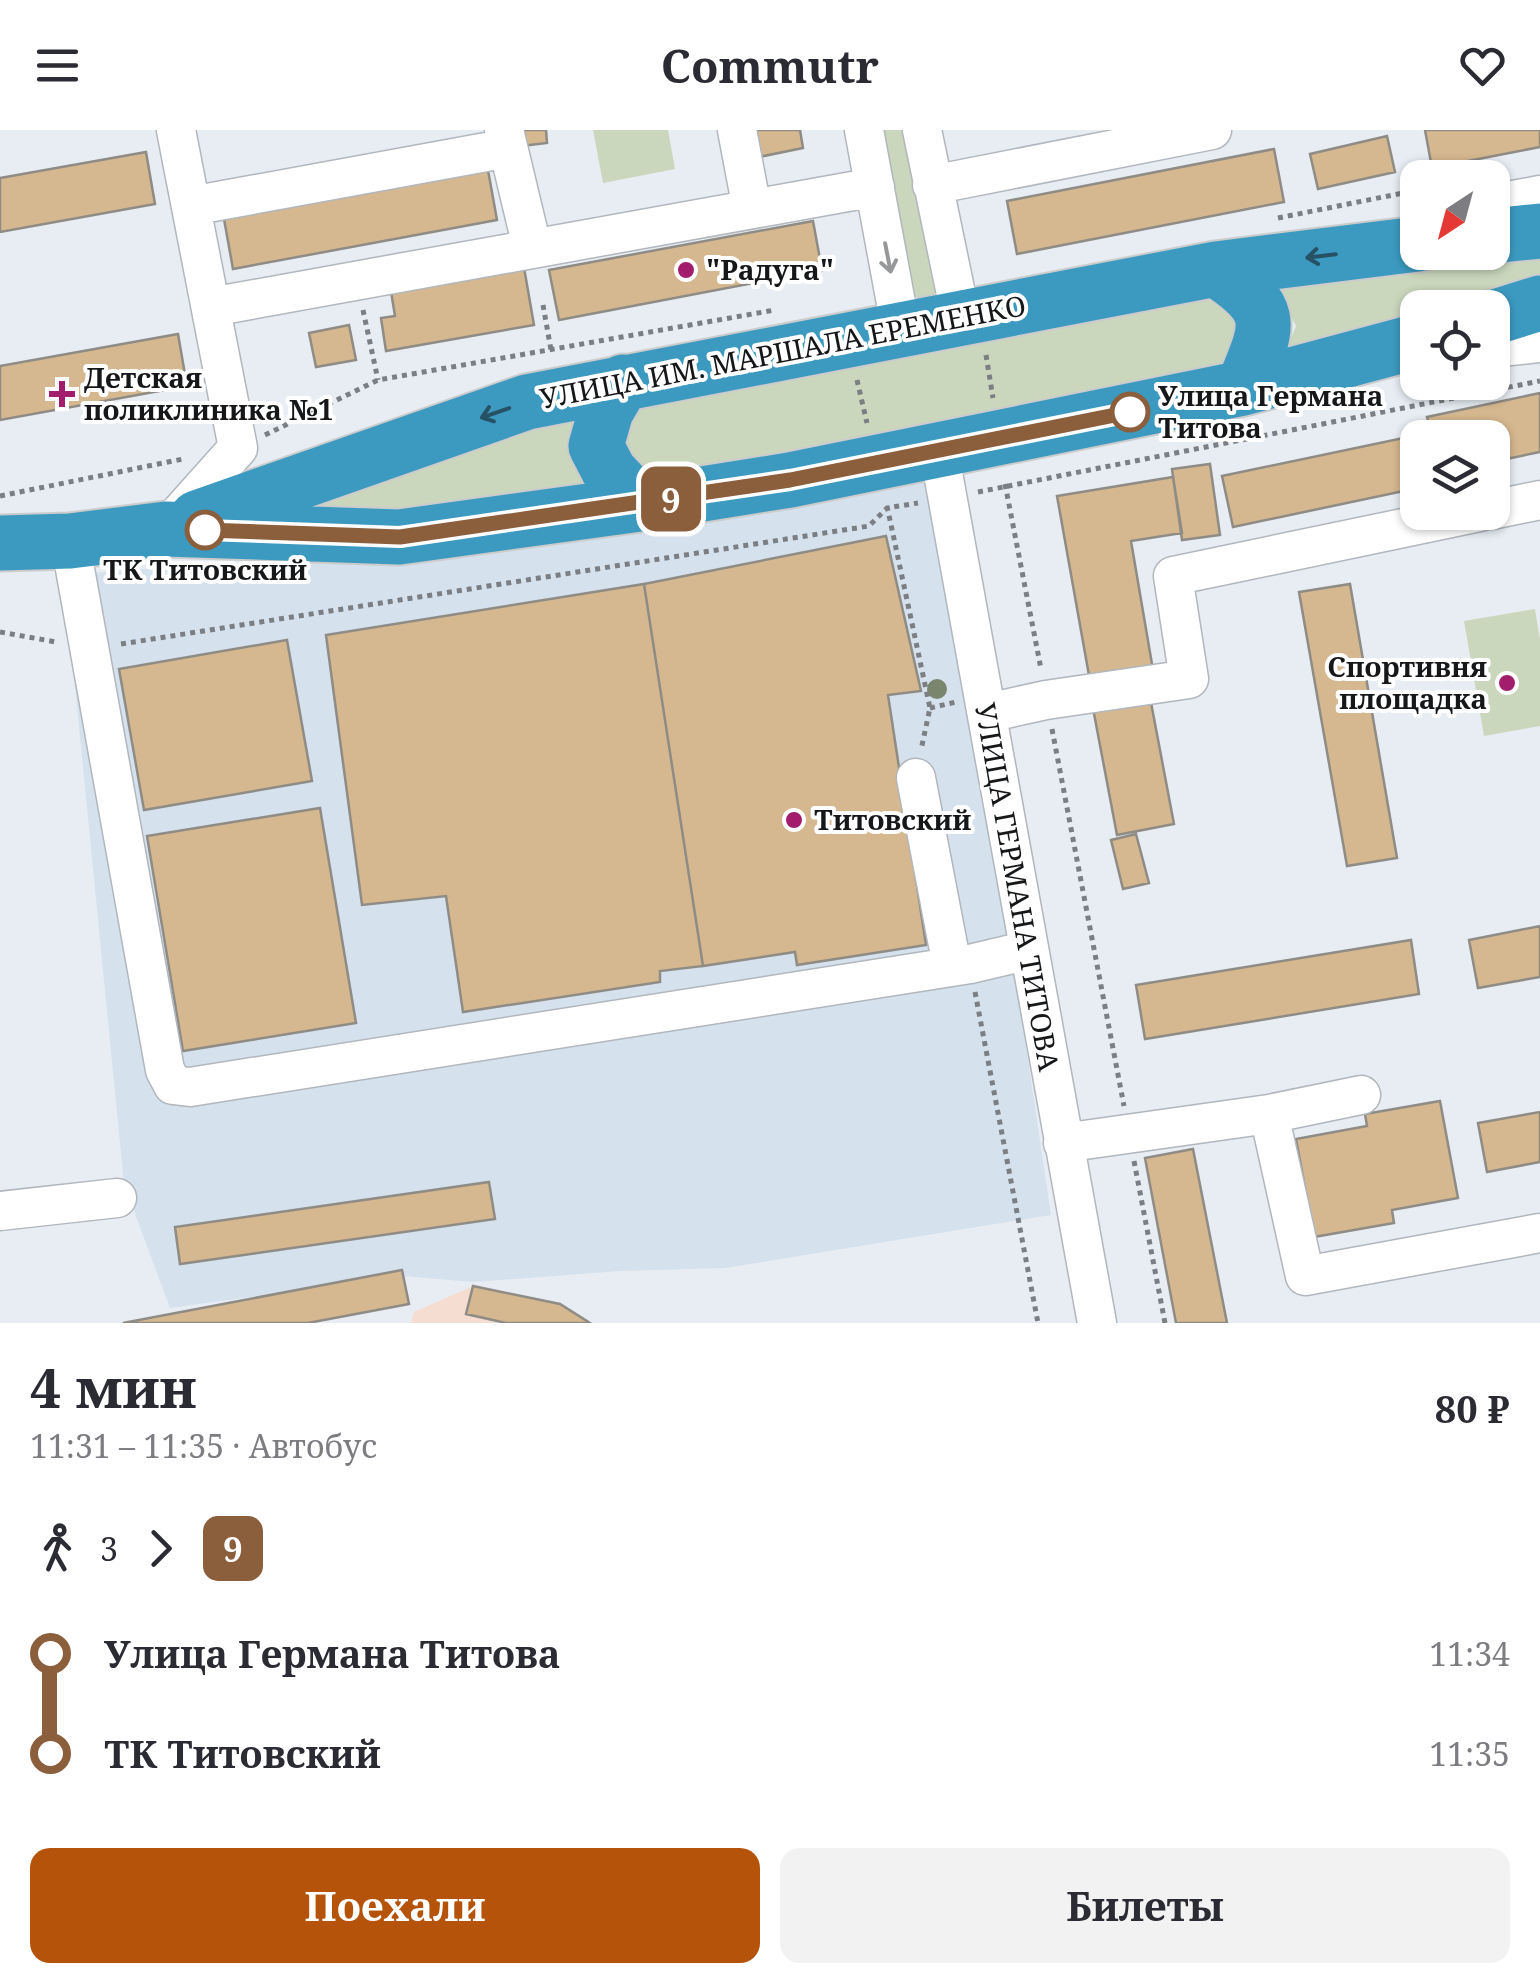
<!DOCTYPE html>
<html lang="ru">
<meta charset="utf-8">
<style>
:root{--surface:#fff;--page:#f2f2f3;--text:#2b2b33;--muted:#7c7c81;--accent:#b45309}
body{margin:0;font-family:"Noto Serif",serif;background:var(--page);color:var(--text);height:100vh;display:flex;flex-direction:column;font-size:38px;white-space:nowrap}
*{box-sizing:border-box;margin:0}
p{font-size:32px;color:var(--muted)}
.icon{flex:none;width:55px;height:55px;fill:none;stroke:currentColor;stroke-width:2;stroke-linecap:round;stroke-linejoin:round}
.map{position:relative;height:1193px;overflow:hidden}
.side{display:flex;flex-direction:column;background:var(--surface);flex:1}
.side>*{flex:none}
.badge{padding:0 20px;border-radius:15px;font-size:35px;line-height:65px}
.needle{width:65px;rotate:216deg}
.fabs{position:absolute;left:1400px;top:30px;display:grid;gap:20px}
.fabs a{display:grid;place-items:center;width:110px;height:110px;border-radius:20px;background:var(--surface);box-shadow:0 2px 8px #0004;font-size:50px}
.map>.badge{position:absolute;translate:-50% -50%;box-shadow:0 0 0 5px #fff}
.legs{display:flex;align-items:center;gap:15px;height:110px;padding:0 30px;font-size:32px}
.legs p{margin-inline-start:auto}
.head{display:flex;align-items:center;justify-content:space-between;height:170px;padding:0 30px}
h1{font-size:55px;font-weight:700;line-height:75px}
.primary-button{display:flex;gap:20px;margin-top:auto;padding:20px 30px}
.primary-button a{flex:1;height:115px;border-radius:20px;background:var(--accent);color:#fff;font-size:40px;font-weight:700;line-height:115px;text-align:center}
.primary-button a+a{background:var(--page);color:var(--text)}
ul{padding:0 30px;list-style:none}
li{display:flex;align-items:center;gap:35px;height:100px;font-size:38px}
li i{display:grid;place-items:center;width:15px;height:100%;margin:0 12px;background:currentColor}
li i::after{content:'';width:25px;height:25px;margin:-12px;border:8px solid;border-radius:50%;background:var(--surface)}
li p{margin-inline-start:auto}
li:first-child i{background:linear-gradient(#0000 50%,currentColor 0)}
li:last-child i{background:linear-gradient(currentColor 50%,#0000 0)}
header{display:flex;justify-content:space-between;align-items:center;height:130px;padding:0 30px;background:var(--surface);font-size:45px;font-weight:700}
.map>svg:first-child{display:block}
.built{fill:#d5e1ed}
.industrial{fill:#f5ddd2}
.green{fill:#cad7bc}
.building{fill:#d5b88f;stroke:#8f8b85;stroke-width:2.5}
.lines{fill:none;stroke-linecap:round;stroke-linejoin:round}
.minor-casing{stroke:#b1b7bd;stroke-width:41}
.highway-casing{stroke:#ccc;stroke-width:59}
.path{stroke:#7b7f83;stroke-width:5;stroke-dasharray:5 5;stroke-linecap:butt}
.minor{stroke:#fff;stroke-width:38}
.highway{stroke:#3c9ac1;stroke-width:55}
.tree{fill:#79856d}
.oneway{stroke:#275265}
.oneway2{stroke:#969798}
.line-1-casing{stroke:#fff;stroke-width:22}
.line-1{stroke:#8b5e3c;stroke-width:15}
.poi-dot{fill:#a21d6b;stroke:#fff;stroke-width:4}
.stop-1-dot{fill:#fff;stroke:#8b5e3c;stroke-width:5}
.labels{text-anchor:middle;stroke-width:8;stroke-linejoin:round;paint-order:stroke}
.poi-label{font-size:28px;font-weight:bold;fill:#151719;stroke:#fff;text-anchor:start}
.street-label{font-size:28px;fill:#151719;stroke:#fff}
.stop-label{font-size:28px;font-weight:bold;fill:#151719;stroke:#fff;text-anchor:start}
</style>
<header><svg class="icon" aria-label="menu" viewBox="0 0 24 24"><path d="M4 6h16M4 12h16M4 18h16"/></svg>Commutr<svg class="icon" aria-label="heart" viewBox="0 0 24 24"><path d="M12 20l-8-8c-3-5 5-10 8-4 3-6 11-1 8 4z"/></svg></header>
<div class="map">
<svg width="1540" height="1193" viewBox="0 0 1540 1193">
<rect width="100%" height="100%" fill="#e7edf3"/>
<path class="built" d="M924 349 1017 855 1051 1085 725 1138 620 1141 473 1152 402 1146 170 1178 124 1054 73 535 81 444 480 414Z"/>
<path class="industrial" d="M473 1156 560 1174 590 1193H411L414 1182Z"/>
<path class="green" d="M593 0H668L675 39 603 53Z
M880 0H912L943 164 912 169Z
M1540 116V149L1460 177 1418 178 1417 191 1281 233 1296 196 1271 146Z
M1211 162 1238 170 1231 242 657 350 633 341 621 316 629 287 651 273Z
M574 283 597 365 461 379 271 381Z
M1535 479 1540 510V596L1484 606 1464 491Z"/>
<path class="building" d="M519 0H546L547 13 521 16Z
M748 0H800L803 18 754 28Z
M1425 0H1540V17L1432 38Z
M1387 6 1395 42 1318 59 1310 24Z
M1274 19 1284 72 1017 124 1007 71Z
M146 22 155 74 0 102V48Z
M488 40 497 90 233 139 224 89Z
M813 91 822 140 559 190 549 140Z
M522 126 534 195 386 221 381 188 395 186 389 149Z
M349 195 356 230 316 237 309 203Z
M178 204 187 256 0 290V236Z
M1540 263V322L1492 332V308H1433L1427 287Z
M1432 302 1433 308H1418V358L1233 397 1222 346Z
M1210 334 1220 405 1182 410 1172 339Z
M1173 347 1182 403 1131 411 1153 540 1090 551 1057 366Z
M886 406 921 561 888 565 926 815 797 835 795 822 703 836 644 454Z
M644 454 703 836 660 841V852L463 882 446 766 362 775 326 505Z
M1350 454 1397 728 1347 736 1299 462Z
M287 510 312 651 144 680 119 539Z
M1149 562 1174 694 1117 705 1092 573Z
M320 678 356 893 183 921 147 706Z
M1136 704 1149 753 1123 759 1111 710Z
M1540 796V847L1478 858 1469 810Z
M1411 810 1419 864 1145 909 1136 855Z
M1440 971 1458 1068 1392 1080 1394 1093 1314 1107 1296 1009 1367 996 1365 984Z
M1540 982V1032L1487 1042 1478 993Z
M1193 1019 1227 1193H1176L1145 1028Z
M489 1052 495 1089 180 1134 175 1097Z
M402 1140 409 1174 308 1193H123Z
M473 1156 560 1174 590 1193H506L466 1184Z"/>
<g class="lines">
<g class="minor-casing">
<path id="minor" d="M504 0 532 117
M737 0 752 79
M864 0 901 200
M922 0 961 188
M932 55 1212 0
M1492 74 1540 65
M191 76 508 18
M211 177 875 57
M1492 218 1540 213
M939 321 1097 1193
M1492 380 1540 370
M171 393 238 318 176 0
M70 411 165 940 173 955 190 957 970 834 1029 820
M987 583 1046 570 1189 549 1173 446 1480 382
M916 648 952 836
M1269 984 1361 965
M1063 1013 1269 984 1305 1146 1540 1103
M0 1081 117 1068"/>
</g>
<g class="highway-casing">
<path id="highway" d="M1492 106 1540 101
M1216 139C1279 181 1269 194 1243 258
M1492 188 1540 173
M623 252 606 281 596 316 609 341 640 374
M197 388 527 272 1216 139 1418 114
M0 413 70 411 166 399 399 407 640 374 790 350 1243 258 1418 211"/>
</g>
<path class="path" d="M1278 88 1418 60
M543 175 551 220
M363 180 378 250
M986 225 993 268
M857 250 867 293
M265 305 378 250 775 180
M1005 354 1041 539
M978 362 1540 251
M0 366 183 329
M887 376 930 578 921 620
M0 502 56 512
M121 514 869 396 887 378 918 373
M930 578 956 572
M1052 599 1124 976
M975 862 1038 1193
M1134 1031 1165 1193"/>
<use href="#minor" class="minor"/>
<use href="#highway" class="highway"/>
</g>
<circle class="tree" cx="937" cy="559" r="10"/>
<defs><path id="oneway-shaft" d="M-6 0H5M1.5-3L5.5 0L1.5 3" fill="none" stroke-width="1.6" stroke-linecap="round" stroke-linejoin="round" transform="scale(2.5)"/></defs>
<g class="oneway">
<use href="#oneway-shaft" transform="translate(1321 126) rotate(173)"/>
<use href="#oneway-shaft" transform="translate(495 283) rotate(161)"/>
</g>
<use class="oneway2" href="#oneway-shaft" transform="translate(888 128) rotate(79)"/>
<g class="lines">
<g class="line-1-casing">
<path id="line-1" d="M205 400 400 407 790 350 1130 282"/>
</g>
<use href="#line-1" class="line-1"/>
</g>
<g class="poi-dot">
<circle cx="686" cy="140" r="10"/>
<path d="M57 249h10v10h10v10h-10v10h-10v-10h-10v-10h10z"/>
<circle cx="1507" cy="553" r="10"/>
<circle cx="794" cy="690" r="10"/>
</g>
<g class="stop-1-dot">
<circle cx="1130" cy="282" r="18"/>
<circle cx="205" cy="400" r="18"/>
</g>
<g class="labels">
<g class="poi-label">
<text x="706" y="150">"Радуга"</text>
<text x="84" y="258">Детская<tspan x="84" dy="32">поликлиника №1</tspan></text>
<text x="1487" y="547" text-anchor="end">Спортивня<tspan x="1487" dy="32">площадка</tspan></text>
<text x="814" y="700">Титовский</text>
</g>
<g class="street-label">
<text transform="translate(783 222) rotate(-11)" y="10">УЛИЦА ИМ. МАРШАЛА ЕРЕМЕНКО</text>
<text transform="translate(1017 757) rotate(80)" y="10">УЛИЦА ГЕРМАНА ТИТОВА</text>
</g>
<g class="stop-label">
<text x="1158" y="276">Улица Германа<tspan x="1158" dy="32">Титова</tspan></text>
<text x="205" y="450" text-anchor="middle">ТК Титовский</text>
</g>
</g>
</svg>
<div class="fabs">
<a><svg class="needle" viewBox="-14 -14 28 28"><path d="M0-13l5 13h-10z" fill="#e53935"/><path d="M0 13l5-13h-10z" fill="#7c7c81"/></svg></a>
<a><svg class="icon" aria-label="locate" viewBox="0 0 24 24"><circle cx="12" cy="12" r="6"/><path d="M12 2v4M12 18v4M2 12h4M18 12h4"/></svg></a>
<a><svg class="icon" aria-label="layers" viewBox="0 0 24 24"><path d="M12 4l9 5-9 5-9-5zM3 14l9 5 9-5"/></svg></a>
</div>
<b class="badge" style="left:671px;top:369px;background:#8b5e3c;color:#fff">9</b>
</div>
<section class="side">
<div class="head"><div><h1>4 мин</h1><p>11:31 – 11:35 · Автобус</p></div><b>80 ₽</b></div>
<div class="legs"><svg class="icon" aria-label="walk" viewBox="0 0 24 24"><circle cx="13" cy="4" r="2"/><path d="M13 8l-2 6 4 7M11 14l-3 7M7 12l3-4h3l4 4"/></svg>3<svg class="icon" aria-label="forward" viewBox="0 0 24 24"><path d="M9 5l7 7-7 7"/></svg><b class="badge" style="background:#8b5e3c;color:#fff">9</b></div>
<ul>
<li><i style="color:#8b5e3c"></i><b>Улица Германа Титова</b><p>11:34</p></li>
<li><i style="color:#8b5e3c"></i><b>ТК Титовский</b><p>11:35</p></li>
</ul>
<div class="primary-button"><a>Поехали</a><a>Билеты</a></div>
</section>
